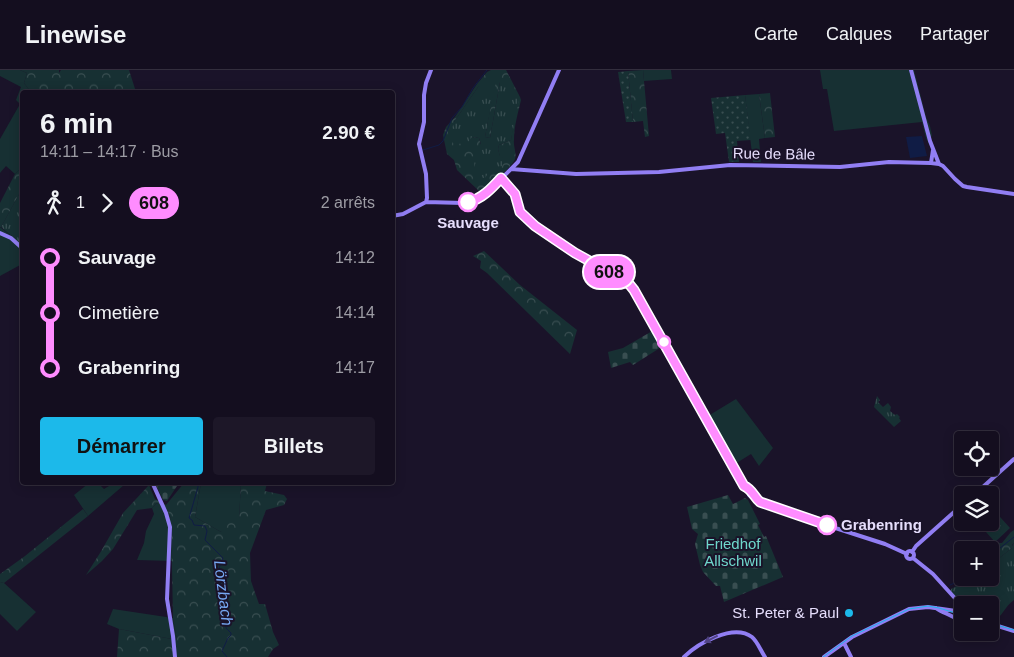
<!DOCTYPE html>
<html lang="fr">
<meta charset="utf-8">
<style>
:root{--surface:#140e1f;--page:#1d1728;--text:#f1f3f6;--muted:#9d9ca4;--line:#332e3d;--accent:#1cb9ea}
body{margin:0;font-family:Arial,sans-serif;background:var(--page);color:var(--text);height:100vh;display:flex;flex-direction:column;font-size:19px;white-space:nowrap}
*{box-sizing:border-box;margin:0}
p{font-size:16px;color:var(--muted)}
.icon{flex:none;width:28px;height:28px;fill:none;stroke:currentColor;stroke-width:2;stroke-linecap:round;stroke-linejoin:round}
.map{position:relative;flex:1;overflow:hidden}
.panel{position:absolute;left:20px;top:20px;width:375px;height:395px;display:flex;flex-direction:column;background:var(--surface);border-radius:5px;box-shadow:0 2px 12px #0003,0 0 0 1px var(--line)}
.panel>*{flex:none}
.badge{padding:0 10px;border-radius:16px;font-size:18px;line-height:32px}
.controls{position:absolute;left:954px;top:361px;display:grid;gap:10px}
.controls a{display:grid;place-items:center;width:45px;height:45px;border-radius:5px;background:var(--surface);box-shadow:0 2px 12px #0003,0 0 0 1px var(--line);font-size:25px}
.map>.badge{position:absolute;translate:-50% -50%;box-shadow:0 0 0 2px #fff}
.legs{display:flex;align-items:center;gap:8px;height:55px;padding:0 20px;font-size:16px}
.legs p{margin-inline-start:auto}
.overview{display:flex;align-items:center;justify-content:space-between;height:85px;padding:0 20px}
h1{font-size:28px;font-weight:600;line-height:38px}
.primary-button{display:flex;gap:10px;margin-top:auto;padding:10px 20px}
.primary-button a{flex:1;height:58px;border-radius:5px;background:var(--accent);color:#111;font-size:20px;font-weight:600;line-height:58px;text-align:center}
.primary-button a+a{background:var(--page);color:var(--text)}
ul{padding:0 20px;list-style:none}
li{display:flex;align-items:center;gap:18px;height:55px;font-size:19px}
li i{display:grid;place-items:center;width:8px;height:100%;margin:0 6px;background:currentColor}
li i::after{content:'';width:12px;height:12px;margin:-6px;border:4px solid;border-radius:50%;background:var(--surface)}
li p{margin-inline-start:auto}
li:first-child i{background:linear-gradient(#0000 50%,currentColor 0)}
li:last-child i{background:linear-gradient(currentColor 50%,#0000 0)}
header{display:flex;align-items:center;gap:30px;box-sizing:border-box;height:70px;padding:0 25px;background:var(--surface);border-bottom:1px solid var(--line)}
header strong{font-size:24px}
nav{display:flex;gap:28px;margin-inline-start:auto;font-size:18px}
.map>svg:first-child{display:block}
.grass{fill:#173033}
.forest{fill:url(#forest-crowns);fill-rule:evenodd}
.cemetery{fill:url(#cemetery-stones)}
.park{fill:url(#park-tufts)}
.garden{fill:url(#garden-dots)}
.water{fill:#101c45}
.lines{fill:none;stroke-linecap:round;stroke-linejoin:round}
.stream{stroke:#101c45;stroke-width:1}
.secondary-tunnel{stroke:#393149;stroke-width:4;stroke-dasharray:4 2;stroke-linecap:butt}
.secondary{stroke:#917ef3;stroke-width:4}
.tram{stroke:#1cb9ea;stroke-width:1}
.oneway{fill:#504384}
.line-1-casing{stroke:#fff;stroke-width:11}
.line-1{stroke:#ff8cff;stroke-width:8}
.stop-1-dot{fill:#fff;stroke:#ff8cff;stroke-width:2.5}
.poi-dot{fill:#1cb9ea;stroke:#1a1329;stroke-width:2}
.labels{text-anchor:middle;stroke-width:4;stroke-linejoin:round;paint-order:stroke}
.street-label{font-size:15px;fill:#e6defc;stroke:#1a1329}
.stop-label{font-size:15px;font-weight:bold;fill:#e6defc;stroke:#1a1329}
.park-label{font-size:15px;fill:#6fd7cc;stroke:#1a1329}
.poi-label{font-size:15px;fill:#e6defc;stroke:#1a1329;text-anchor:end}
.water-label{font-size:16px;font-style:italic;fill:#76a7f2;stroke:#1a1329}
</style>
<header>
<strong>Linewise</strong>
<nav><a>Carte</a><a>Calques</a><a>Partager</a></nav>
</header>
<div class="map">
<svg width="1014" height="587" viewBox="0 0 1014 587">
<defs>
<pattern id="forest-crowns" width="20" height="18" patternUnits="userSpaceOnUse" patternTransform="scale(1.25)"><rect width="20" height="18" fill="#173033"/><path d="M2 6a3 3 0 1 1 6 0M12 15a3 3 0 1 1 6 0" fill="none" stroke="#394e51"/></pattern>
<pattern id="cemetery-stones" width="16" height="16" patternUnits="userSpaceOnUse" patternTransform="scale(1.25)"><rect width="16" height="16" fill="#173033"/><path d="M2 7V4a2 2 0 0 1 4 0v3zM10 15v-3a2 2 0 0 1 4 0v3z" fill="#394e51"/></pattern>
<pattern id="park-tufts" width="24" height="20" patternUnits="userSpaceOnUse" patternTransform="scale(1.25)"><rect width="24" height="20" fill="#173033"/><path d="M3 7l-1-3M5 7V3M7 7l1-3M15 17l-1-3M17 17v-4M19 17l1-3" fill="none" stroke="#394e51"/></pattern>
<pattern id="garden-dots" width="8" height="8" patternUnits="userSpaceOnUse" patternTransform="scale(1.25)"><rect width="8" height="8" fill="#173033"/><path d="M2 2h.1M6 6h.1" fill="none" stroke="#394e51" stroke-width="1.8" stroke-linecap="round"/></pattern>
</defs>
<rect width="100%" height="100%" fill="#1a1329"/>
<path class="grass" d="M0 0H20L27 3 24 13 31 22H22V97L15 104 6 96 0 103V69L20 34 16 30 21 17 0 6Z
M643 0H671L672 9 644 11Z
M820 0H914L926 47 930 56 932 65 929 74 926 68 922 52 834 61 827 19H823Z
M759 24 765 68 759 69 761 92H753L745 25Z
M0 157 22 175V194L0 206Z
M736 329 773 378 759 396 751 384 735 394 708 346Z
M89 413H98L104 419 114 413H122L124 415 88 446 74 425Z
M201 413H241L239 450 221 462 195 447Z
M157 433 167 439 171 449 172 491 137 490 144 473 146 461 154 444 152 438Z
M0 512 4 513 36 542 17 561 0 544Z
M113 539 173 548 177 570 119 559 107 554Z"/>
<path class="forest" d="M20 0H59V3L61 0H129L136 22H31L24 13 27 3Z
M491 0H506L520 27 521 30C518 43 514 56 514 70 513 76 517 84 515 89 513 96 487 118 480 122L457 100 454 90 447 84 443 65 446 57 455 47 477 14 487 2ZM495 12 485 67 490 68 500 12 513 56 511 70 499 75 498 79 500 87H503L491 99 481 75 479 68 472 67 454 52 478 17Z
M643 0 649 66 645 67 643 51 633 52 628 1Z
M770 23 775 67 765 68 759 24Z
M22 97V119L1 157H0V133L15 104Z
M484 181 520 215 577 260 570 284 487 203 480 198 481 191 473 186Z
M184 413H201L195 447 221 462 228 447 239 449 241 413H267L265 421 284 425 287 429 284 435 266 440 250 483 251 511 259 534H265L273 562 279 575 273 579 268 587H117L119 559 177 570 173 548 171 449 167 439 157 433 152 438 137 440 113 479 102 491 86 505 100 483 123 443 149 415 155 429 166 435Z
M83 439 88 446 4 513 0 512V504L25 486Z
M1014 460V473L1012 475V478L998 489 994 487 990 492V480H986L996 473H1002L1011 462Z"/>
<path class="cemetery" d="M654 260 663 276 633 295 630 292 611 298 608 282 623 278Z
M155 413H179L167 431 163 430Z
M728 425 733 434 745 428 748 430 760 454 758 455 764 467 766 466 783 507 724 532 720 516H716L703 502 700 495 695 474 698 464 692 459 687 437Z"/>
<path class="park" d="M509 8 519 29 511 70 499 75 498 79 500 86 503 87 502 96 498 102 491 99 485 108 475 107C474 98 473 81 481 74L479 68 472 67 468 72 454 75 450 66 454 52 478 17 487 11H496L485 67 490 68 500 12Z
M22 119V175L1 157Z
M877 326 880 330 878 332 883 337 888 333 891 337 890 341 895 345 897 344 900 347 899 348 901 351 894 357 874 337Z
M991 437 1010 458 995 472 978 453 990 452V439Z
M1014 473V530C1004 537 1003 546 994 551L990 550V535H962L950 523 951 519 972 508H990V492L994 487 998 489 1012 478V476Z"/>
<path class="garden" d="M628 1 633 52H626L618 2Z
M745 25 751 70 737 71 739 92H729L725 63 716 64 711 28Z"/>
<path class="water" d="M922 66 927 86 910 88 906 67Z"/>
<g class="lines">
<path class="stream" d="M423 80 439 75 443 71 452 48 462 37 473 18 487 0
M198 412V417L189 448 192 450 194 455 205 456 207 461 205 470 223 488C218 498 217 507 222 516 220 522 222 523 224 528 225 531 224 534 224 537 224 544 226 551 226 558L231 563V565L228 568 222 581 227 587
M990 486 1014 467
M950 515 966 508"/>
<path class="secondary-tunnel" d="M748 417 752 422"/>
<path class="secondary" d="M911 0 930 71 939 94
M931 93 933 80
M511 99 576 104 659 102 730 95 840 97 889 92 931 93 939 94 943 96 955 109 963 116 967 117 1014 124
M501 108 515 124 520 142 535 156 575 183 622 209 631 215 666 276 745 419
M426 132 427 128 426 104 419 74 424 52V25L426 13 431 0
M392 146 403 144 426 132 463 133 472 131 482 126 492 118 518 92 559 0
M0 163 11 168 22 178
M152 412 166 443 170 457 167 529 173 566 175 587
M752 422 756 429
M749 425 756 431 767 436 885 474 907 484
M974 425 1014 389
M906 485a4 4 0 1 1 8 0a4 4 0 1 1-8 0Z
M912 482 916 476 962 435
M913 488 933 504 962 536
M936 538C943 543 952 545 958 550H962
M955 542 959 539H962
M990 550 995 552 998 556
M990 557H995L998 556 1014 561
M844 573 851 587
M684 587C697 574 733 553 752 567 757 571 761 581 765 587
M824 587 852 567 909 539 928 537 956 541"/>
<path class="tram" d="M990 553 1014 560
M823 587 852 566 909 539 928 536 939 538 962 545"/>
</g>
<defs><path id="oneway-solid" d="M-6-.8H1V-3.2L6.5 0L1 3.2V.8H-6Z" transform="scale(1.25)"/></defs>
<use class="oneway" href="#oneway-solid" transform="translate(711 569) rotate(153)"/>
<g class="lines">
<g class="line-1-casing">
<path id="line-1" d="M468 132C482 129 492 118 501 108L515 124 520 142 535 156 575 183 622 209 630 215 634 220 744 416C752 419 754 427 760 432L827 455"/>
</g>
<use href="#line-1" class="line-1"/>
</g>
<g class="stop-1-dot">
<circle cx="468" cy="132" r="9"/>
<circle cx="664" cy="272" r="6"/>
<circle cx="827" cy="455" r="9"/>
</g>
<circle class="poi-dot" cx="849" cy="543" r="5"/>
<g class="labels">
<g class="street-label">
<text transform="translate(774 84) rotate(1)" y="5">Rue de Bâle</text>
</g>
<g class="stop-label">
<text x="468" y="158">Sauvage</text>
<text x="841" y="460" text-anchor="start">Grabenring</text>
</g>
<g class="park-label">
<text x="733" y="479">Friedhof<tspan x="733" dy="17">Allschwil</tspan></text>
</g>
<g class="poi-label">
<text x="839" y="548">St. Peter &amp; Paul</text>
</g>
<g class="water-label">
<text transform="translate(224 523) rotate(83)" y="6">Lörzbach</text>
</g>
</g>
</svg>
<div class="controls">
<a><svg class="icon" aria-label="locate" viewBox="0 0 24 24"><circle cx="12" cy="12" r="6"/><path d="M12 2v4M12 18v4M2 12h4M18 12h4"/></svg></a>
<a><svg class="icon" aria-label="layers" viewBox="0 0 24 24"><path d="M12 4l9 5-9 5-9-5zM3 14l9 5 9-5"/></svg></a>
<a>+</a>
<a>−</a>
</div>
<b class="badge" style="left:609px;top:202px;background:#ff8cff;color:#111">608</b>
<section class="panel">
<div class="overview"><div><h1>6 min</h1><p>14:11 – 14:17 · Bus</p></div><b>2.90 €</b></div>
<div class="legs"><svg class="icon" aria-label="walk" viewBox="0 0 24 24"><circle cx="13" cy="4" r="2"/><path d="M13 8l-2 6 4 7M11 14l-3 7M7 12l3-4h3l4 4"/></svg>1<svg class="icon" aria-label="forward" viewBox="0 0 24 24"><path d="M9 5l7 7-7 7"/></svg><b class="badge" style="background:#ff8cff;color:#111">608</b><p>2 arrêts</p></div>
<ul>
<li><i style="color:#ff8cff"></i><b>Sauvage</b><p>14:12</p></li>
<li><i style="color:#ff8cff"></i><span>Cimetière</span><p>14:14</p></li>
<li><i style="color:#ff8cff"></i><b>Grabenring</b><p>14:17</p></li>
</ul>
<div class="primary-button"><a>Démarrer</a><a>Billets</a></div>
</section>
</div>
